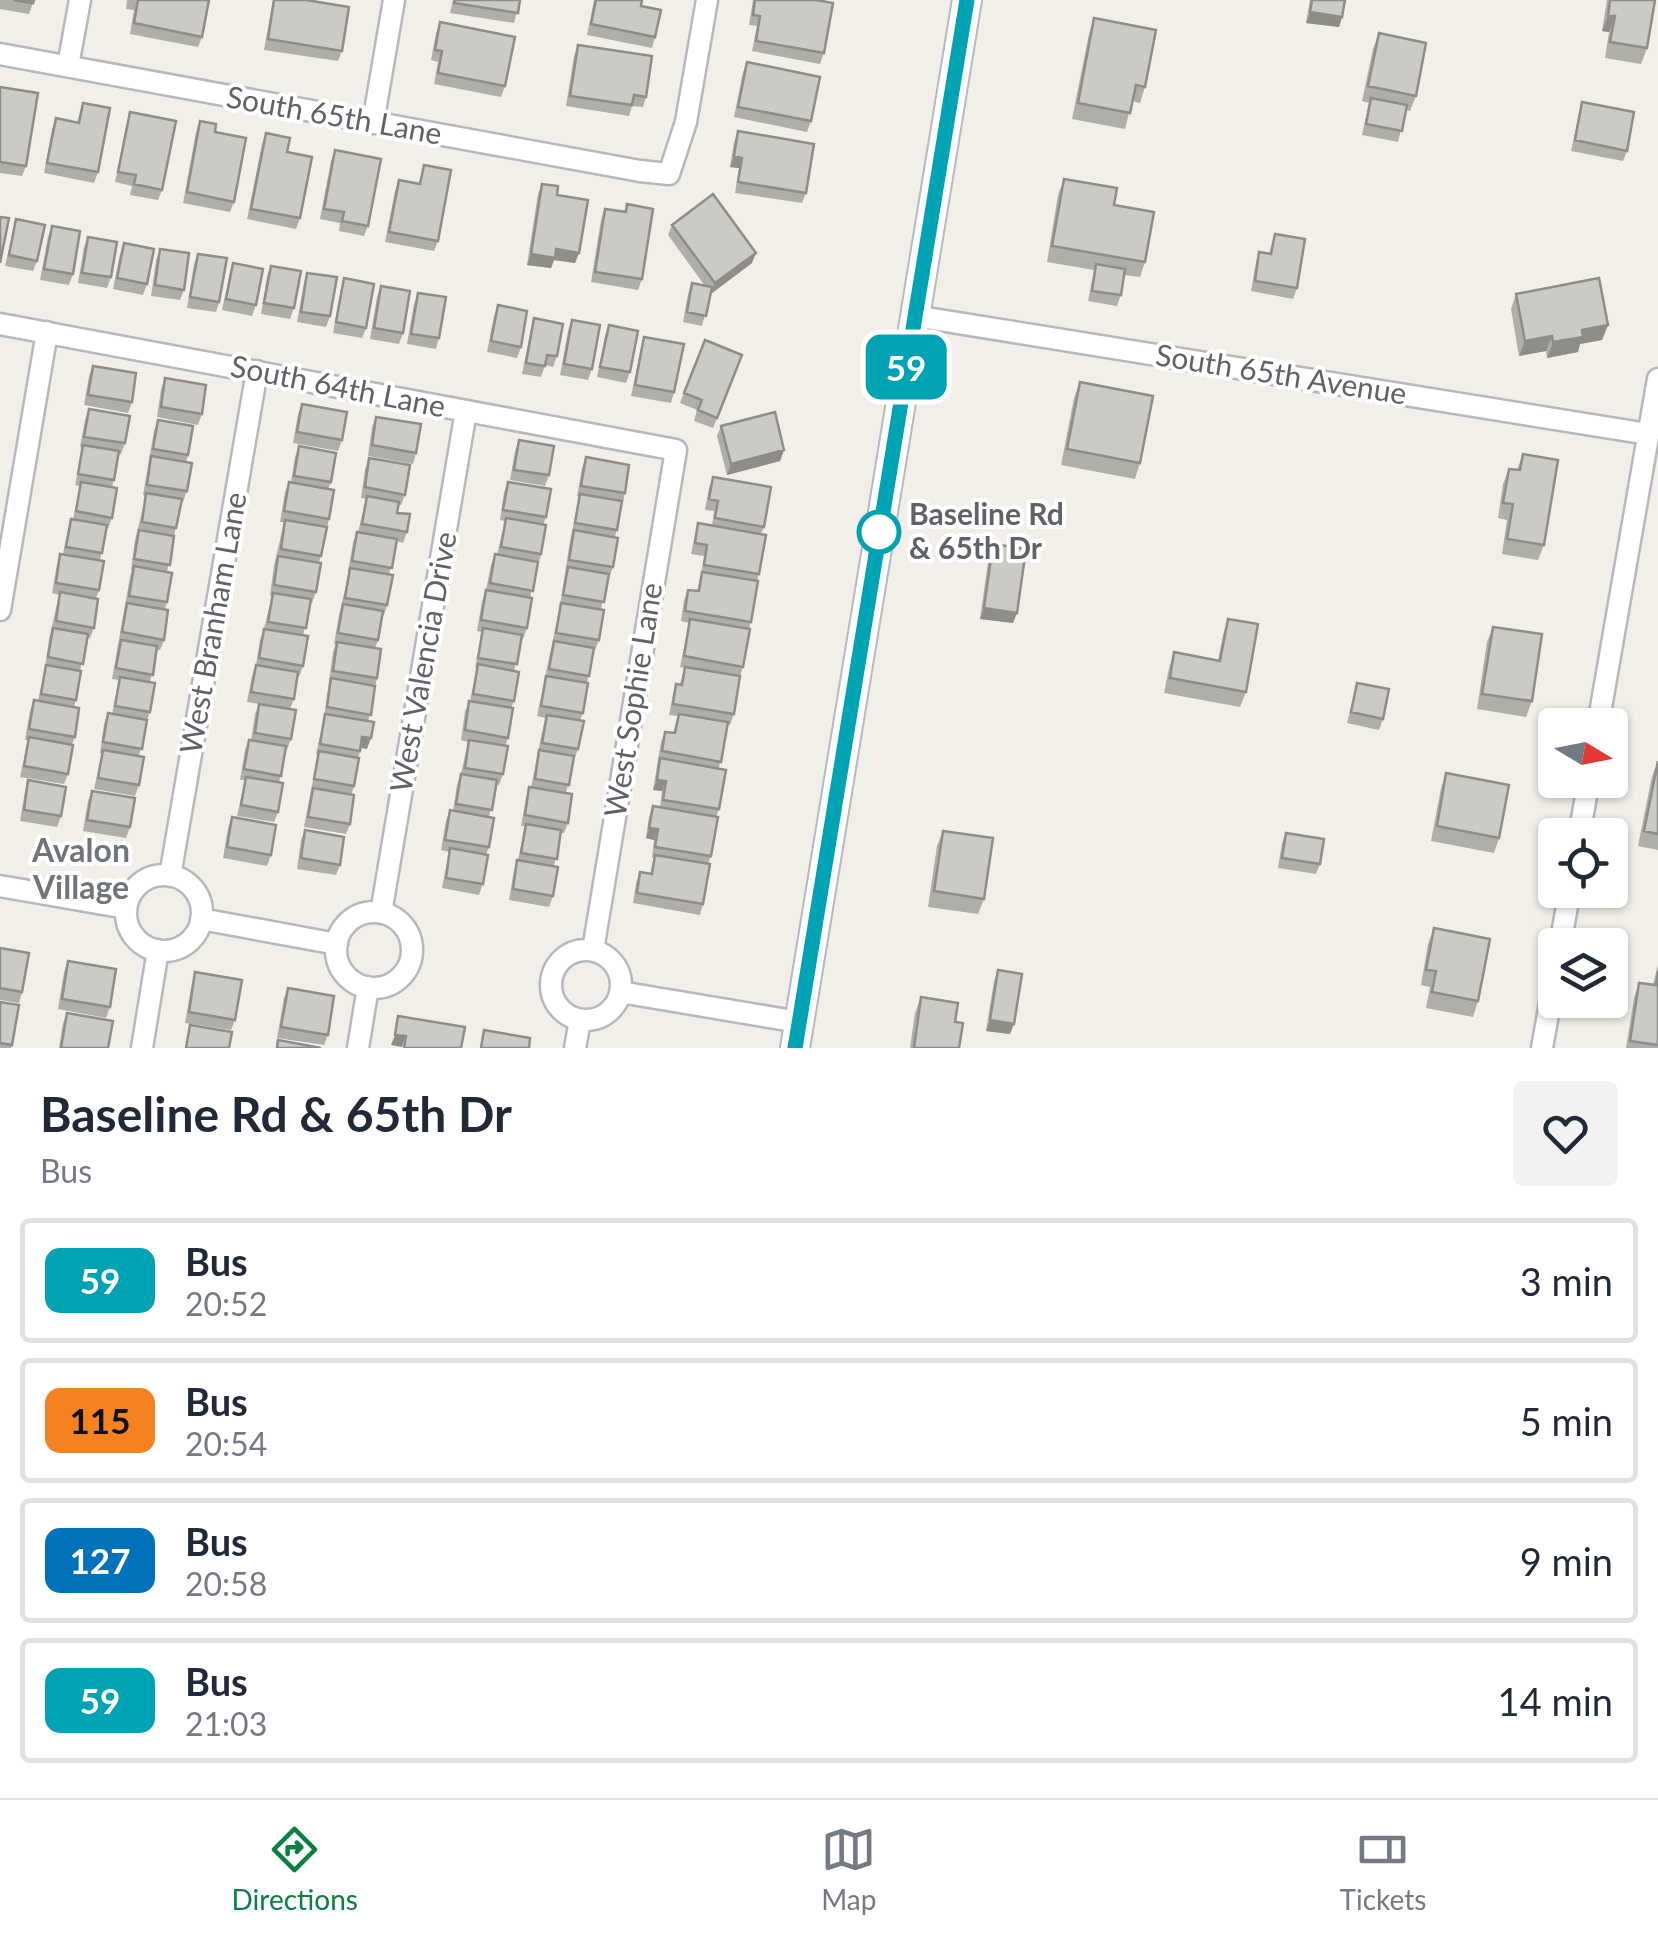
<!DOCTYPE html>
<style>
:root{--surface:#fff;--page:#f2f2f3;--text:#1f2937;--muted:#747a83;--line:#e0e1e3;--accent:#0b8043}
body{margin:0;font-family:Lato,sans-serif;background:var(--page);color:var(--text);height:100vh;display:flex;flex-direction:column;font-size:38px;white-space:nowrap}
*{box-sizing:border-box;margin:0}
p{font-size:32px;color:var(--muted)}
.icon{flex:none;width:55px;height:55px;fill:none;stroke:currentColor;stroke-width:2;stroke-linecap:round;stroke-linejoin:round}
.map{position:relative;height:1048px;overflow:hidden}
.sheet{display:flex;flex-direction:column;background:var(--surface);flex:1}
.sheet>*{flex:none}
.badge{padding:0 20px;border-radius:15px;font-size:35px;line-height:65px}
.needle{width:65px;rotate:100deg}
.tools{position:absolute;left:1538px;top:708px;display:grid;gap:20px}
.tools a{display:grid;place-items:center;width:90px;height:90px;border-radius:10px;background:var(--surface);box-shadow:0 2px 8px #0004;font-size:50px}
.map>.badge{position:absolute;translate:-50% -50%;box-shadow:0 0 0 5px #fff}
.round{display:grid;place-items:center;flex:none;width:105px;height:105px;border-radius:10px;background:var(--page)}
.headline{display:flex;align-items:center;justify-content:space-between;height:170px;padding:0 40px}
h1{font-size:48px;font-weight:700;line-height:75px}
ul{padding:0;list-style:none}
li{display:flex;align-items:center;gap:30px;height:125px;margin:0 20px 15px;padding:0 20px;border:5px solid var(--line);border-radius:10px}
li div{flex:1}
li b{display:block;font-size:38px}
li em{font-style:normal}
li .badge{min-width:110px;font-weight:700;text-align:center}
.menu{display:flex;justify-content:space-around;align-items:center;height:140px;border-top:2px solid var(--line);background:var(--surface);font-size:28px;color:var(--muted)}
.menu a{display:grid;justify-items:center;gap:5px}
.menu .on{color:var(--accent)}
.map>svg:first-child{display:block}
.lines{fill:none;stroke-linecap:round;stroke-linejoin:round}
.street-casing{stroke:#b5b8bc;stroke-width:25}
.secondary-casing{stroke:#b6babf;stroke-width:32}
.street{stroke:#fff;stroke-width:20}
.secondary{stroke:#fff;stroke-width:28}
.wall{fill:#afaea9}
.shaded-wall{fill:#8f8d8a}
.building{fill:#cccac5;stroke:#8f8d8a;stroke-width:2.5}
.line-casing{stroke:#fff;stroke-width:22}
.line{stroke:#00a3b4;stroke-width:15}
.stop-dot{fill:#fff;stroke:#00a3b4;stroke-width:5}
.labels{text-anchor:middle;stroke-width:8;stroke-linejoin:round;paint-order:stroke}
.street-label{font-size:30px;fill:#5f6368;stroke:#fff}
.stop-label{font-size:30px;font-weight:bold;fill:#5f6368;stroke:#fff;text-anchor:start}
.neighbourhood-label{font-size:32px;font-weight:bold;fill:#70757a;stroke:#fff}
</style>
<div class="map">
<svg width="1658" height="1048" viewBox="0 0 1658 1048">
<rect width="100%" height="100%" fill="#f1efe8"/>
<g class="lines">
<g class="street-casing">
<path id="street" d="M0 54 640 171 669 174 686 122 707 0
M68 66 80 0
M373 123 394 0
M914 316 1648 434
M0 324 676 450 593 950
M0 610 47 332
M1598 725 1658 379
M1579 835 1589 780
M126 913a38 38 0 1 1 76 0a38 38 0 1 1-76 0Z
M170 876 257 371
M0 886 126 908
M336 950a38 38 0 1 1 76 0a38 38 0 1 1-76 0Z
M381 913 466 411
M201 919 337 944
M1560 945 1570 890
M551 985a35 35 0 1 1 70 0a35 35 0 1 1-70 0Z
M620 992 799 1022
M142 1048 158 950
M358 1048 368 987
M575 1048 580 1020
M1542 1048 1555 975"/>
</g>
<g class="secondary-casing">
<path id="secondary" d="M795 1048 967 0"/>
</g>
<use href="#street" class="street"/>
<use href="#secondary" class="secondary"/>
</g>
<path class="wall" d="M0 0H34L29 14 0 9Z
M127 0H209L202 37 198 47 130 34 134 10 126 9Z
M273 0H306L342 51 338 61 264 50Z
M453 0H520L514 23 450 13Z
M594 0H642L641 6 655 37 652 48 587 35Z
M753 0H816L824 53 820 64 752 51 757 26 749 25Z
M1310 0H1345L1342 17 1339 27 1306 23Z
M1607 0H1655L1647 48 1641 64 1605 58 1609 32 1602 31Z
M1094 18 1145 87 1140 103 1132 101 1125 129 1072 119 1089 34Z
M440 22 505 86 501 97 434 84 438 62 431 60 436 33Z
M1379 33 1416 96 1410 111 1406 110 1398 142 1362 135 1369 103 1362 101 1373 49Z
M578 45 646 97 643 107 632 106 629 116 566 106 574 56Z
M747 62 811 121 807 132 734 117 743 72Z
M0 87 26 166 22 176 0 173Z
M1582 102 1627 151 1623 161 1571 151 1579 113Z
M83 103 98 172 94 183 44 173 52 129 56 118 77 122Z
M130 112 162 190 158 200 130 195 132 186 115 182 127 123Z
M200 121 234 202 230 212 183 203 196 132Z
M738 131 806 193 802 203 735 193 739 168 730 167 734 142Z
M266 133 287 152 300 218 296 229 247 219 262 144Z
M335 150 368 226 364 236 339 231 340 223 320 219 331 161Z
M424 165 438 241 434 251 385 242 395 191 399 180 419 184Z
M1064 179 1114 205 1145 262 1140 277 1124 275 1121 295 1117 306 1088 301 1094 270 1047 262 1058 195Z
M542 184 557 195 579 253 575 263 554 260 551 268 527 265 538 194Z
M627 204 642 279 638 290 591 282 601 220 605 209 624 212Z
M16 219 37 261 33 271 5 266Z
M672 225 752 263 711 293 702 326 683 322 688 294 692 283 705 286 668 235Z
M52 226 73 274 69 285 40 280 48 237Z
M1275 234 1297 288 1293 299 1251 291 1256 262 1259 252 1269 254Z
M88 237 111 277 107 288 78 283 84 247Z
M124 243 147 284 143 295 113 289 120 254Z
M160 249 184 290 180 300 151 296 156 260Z
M198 254 219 302 216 312 187 308 194 264Z
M233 263 256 305 252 316 222 310 230 273Z
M271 266 294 308 290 319 261 314 267 276Z
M307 273 330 316 326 327 297 322 304 283Z
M344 278 366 328 362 338 333 333 341 289Z
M381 286 403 333 399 344 370 339 377 297Z
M418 293 439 338 436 349 407 344 414 304Z
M1516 294 1608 325 1602 340 1580 344 1578 352 1547 358 1546 351 1519 356 1511 309Z
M498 305 521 347 517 358 487 352 494 316Z
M534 318 557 356 553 367 545 365 541 377 522 374 531 329Z
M572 320 592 369 588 380 560 375 568 331Z
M609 325 630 372 626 383 597 377 605 336Z
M644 337 674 392 671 403 631 396 641 348Z
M705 340 742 355 713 428 694 421 697 410 680 403Z
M93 366 132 402 128 413 84 405 89 376Z
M165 378 202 414 198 425 157 417 161 389Z
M1080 382 1140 463 1135 479 1061 465 1074 398Z
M302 404 342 440 338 451 293 443 298 414Z
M89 409 125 443 121 454H119L112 488V518L108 528H107L100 560 99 590 96 598 94 628 90 638H87L80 671 76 700 74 707 75 737 72 744 68 774 64 784 20 777 28 740H25L30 711 34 700 38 701 45 668 49 639 59 595 52 593 57 564 60 554H63L68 529 71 519H73L80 486 75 485 82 448 80 447 85 420Z
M376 417 416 453 413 464 368 456 372 427Z
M158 420 188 455 186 462 187 491 183 502 181 501 167 572V602L165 610 164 640 160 650H157L150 682V712L146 723 139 756V785L135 796 94 789 102 753H100L104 724 108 713 112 714 119 680 112 679 130 577 132 570H131L135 540 146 496 143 495 154 431Z
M721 426 784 450 780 461 727 475 717 436Z
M519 440 549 475 545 486 510 480 515 451Z
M299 446 331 482 328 489 329 519 319 563 316 592 312 603 310 602 303 636V666L299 677 298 676 294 699 290 709 291 739 287 750 285 749 279 783 278 812 274 822 237 816 245 780H240L245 750 249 740H251L255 714 259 704 247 702 252 676 256 665 260 640 264 629 272 596 270 595 274 566 284 522H280L285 492 289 482H291L295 457Z
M1523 454 1544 545 1538 560 1502 554 1507 520 1498 518 1503 484 1509 469 1517 470Z
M586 457 625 493 615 537 613 567 609 578H608L601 609 599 640 595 650H593L587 683 583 713 580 720 578 749 574 760 566 793 568 823 564 833H561L554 866 553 896 549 907 509 900 514 870 518 860 525 826H521L526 798 529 787H531L545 718 537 716 560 606 570 541 579 497 577 496 582 468Z
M369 458 405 495 401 505H398L397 513 407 532 403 543 396 541 389 575 387 605 384 615H382L378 640 375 648 377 678 368 722 367 749 361 748 358 758 354 786 351 795 350 824 346 834 304 827 318 754H316L324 718 333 652 336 644H334L339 615 349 572H348L353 543 357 532H358L366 499 361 498 365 469Z
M713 477 764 527 761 534 759 574 757 581 743 667 740 676 734 714 730 725H727L719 768V809L716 817 711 856 708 864 703 904 700 915 633 903 636 883 640 872 650 874 654 858 652 857 654 840 646 838 649 817 653 806 660 808 662 791 653 790 661 742 665 732 673 733 678 716 669 715 673 694 676 684H680L685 668 680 667 689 623 681 621 684 600 688 590 697 591 701 575 704 556 691 554 695 534 698 523 712 526 714 511 705 510 709 488Z
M508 482 546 517 543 525 541 554 530 598 527 628 523 639 521 638 514 671V701L511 708 508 738 505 746 503 774 499 785 496 784 489 817V847L486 855 483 884 479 895 442 888 449 852 441 850 446 821 450 810 453 811 457 785 461 774 468 742 461 740 465 711 470 701 477 668H475L482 632 477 631 482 601 486 590 491 565 495 554 497 555 505 521 500 520 504 492Z
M993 544 1013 623 980 619 989 555Z
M1228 619 1246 692 1240 707 1164 693 1169 668 1174 652 1218 660 1223 635Z
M1493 627 1532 701 1526 717 1477 709 1487 642Z
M1357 683 1383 719 1379 730 1347 723Z
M1658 761V850L1638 846 1652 776Z
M1446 773 1499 838 1494 853 1431 841 1441 788Z
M28 780 61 816 57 827 20 821 25 791Z
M92 791 130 827 126 838 83 831 88 801Z
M232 817 271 855 267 866 223 858 228 828Z
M305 830 340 865 336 875 297 869 301 840Z
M943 831 984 899 978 914 928 907 937 846Z
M1286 833 1320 864 1316 874 1278 868 1282 843Z
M1434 928 1478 1001 1473 1017 1426 1008 1430 987 1421 985 1428 944Z
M0 948 22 992 19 1003 0 1000Z
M68 961 110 1007 106 1018 58 1009 64 972Z
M1658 964V1048H1626L1634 998 1639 983 1653 985Z
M998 970 1010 1034 986 1031 994 981Z
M195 972 235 1020 231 1030 185 1023 192 983Z
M288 988 328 1035 324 1045 277 1038 284 998Z
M921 997 955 1022 959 1048H910L915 1013Z
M0 1002 12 1045 11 1048H0Z
M67 1013 108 1048H59L63 1023Z"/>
<path class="shaded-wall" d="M1310 12 1342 17 1339 27 1306 23Z
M1608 16H1615L1609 32 1602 31Z
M734 156 742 158 739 168 730 167Z
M556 249 579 253 575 263 554 260 551 268 527 265 531 254Z
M756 253 752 263 711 294 715 283Z
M1608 325 1602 340 1580 344 1578 352 1547 358 1553 342 1582 330Z
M1552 336 1546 351 1519 356 1525 341Z
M784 450 780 461 727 475 731 464Z
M984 608 1017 613 1013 623 980 619Z
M362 737 371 738 367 749 359 747Z
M657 780 666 781 662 791 653 790Z
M649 828 658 829 654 840 646 838Z
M990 1020 1014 1024 1010 1034 986 1031Z
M395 1035 406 1036 402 1047 391 1045Z"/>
<path class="building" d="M13 0H34L33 3Z
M138 0H209L202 37 134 23Z
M274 0H306L349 7 342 51 268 39Z
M455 0H520L518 13 454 3Z
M596 0H642L641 6 661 10 655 37 591 24Z
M755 0H816L833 3 824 53 756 41 760 16 753 15Z
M1312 0H1345L1342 17 1310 12Z
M1610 0H1655L1647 48 1610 42 1615 16H1608Z
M1094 18 1156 30 1145 87 1136 85 1130 113 1078 103Z
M440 22 515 37 505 86 438 73 442 51 435 50Z
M1379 33 1426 43 1416 96 1368 86Z
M578 45 652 56 646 97 634 95 632 105 570 96Z
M747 62 820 77 811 121 738 107Z
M0 87 38 93 26 166 0 162Z
M1371 98 1407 105 1402 131 1366 124Z
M1582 102 1634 112 1627 151 1575 140Z
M83 103 110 108 98 172 47 163 56 118 79 123Z
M130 112 176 121 162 190 134 184 136 175 118 172Z
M200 121 216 124 215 132 246 138 234 202 187 192Z
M738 131 814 144 806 193 738 182 742 158 734 156Z
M266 133 290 138 287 152 312 157 300 218 251 209Z
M335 150 381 159 368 226 342 221 344 212 324 209Z
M424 165 451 170 438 241 389 232 399 180 420 184Z
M1064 179 1117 188 1114 205 1154 212 1145 262 1052 246Z
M542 184 558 186 557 195 588 200 579 253 556 249 555 258 531 254Z
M713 194 756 253 715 283 672 225Z
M627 204 653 209 642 279 595 272 605 209 626 212Z
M0 217 9 218 0 263Z
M16 219 45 225 37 261 9 255Z
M52 226 80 231 73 274 44 269Z
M1275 234 1305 239 1297 288 1255 281 1259 252 1271 254Z
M88 237 117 242 111 277 82 273Z
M124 243 154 249 147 284 117 278Z
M160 249 189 253 184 290 155 285Z
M198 254 227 258 219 302 190 297Z
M233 263 263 269 256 305 226 299Z
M1096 264 1125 269 1121 295 1092 291Z
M271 266 301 271 294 308 264 303Z
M307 273 337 277 330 316 301 312Z
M344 278 374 284 366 328 336 322Z
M1599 278 1608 325 1582 330 1583 337 1553 342 1552 336 1525 341 1516 294Z
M692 283 712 287 706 316 687 312Z
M381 286 410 291 403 333 374 328Z
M418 293 446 297 439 338 411 334Z
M498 305 527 311 521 347 491 341Z
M534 318 563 324 557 356 547 355 545 366 526 363Z
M572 320 600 325 592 369 564 364Z
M609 325 638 331 630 372 600 367Z
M644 337 684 344 674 392 635 385Z
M705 340 742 355 717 418 698 410 702 400 684 393Z
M93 366 136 373 132 402 88 395Z
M165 378 206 385 202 414 161 407Z
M1080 382 1153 396 1140 463 1067 449Z
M302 404 347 412 342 440 297 432Z
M89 409 130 416 125 443 84 437Z
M775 412 784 450 731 464 721 426Z
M376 417 421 424 416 453 372 445Z
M158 420 193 426 188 455 153 449Z
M519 440 554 446 549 475 514 470Z
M83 445 119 451 114 480 78 474Z
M299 446 336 453 331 482 294 476Z
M1523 454 1558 460 1544 545 1507 539 1513 504 1503 503 1509 469 1520 470Z
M151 456 192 463 187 491 147 485Z
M586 457 629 465 625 493 581 486Z
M369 458 410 465 405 495 365 487Z
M713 477 771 487 764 527 715 518 718 501 709 499Z
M81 482 117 488 112 518 76 511Z
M289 482 334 490 329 519 284 511Z
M508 482 551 489 546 517 503 510Z
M146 493 182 499 176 528 142 522Z
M580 494 622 501 617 530 575 523Z
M367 496 399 502 397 513 410 514 407 532 362 524Z
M506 518 546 525 541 554 501 547Z
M71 519 107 525 102 553 66 547Z
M285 520 327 527 321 556 281 549Z
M698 523 766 535 759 574 704 565 707 545 695 543Z
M139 530 174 536 170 565 134 559Z
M574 530 618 538 613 567 569 560Z
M357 532 397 539 392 568 352 561Z
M993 544 1026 549 1017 613 984 608Z
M60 554 104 561 99 590 56 583Z
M495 554 538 562 533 591 490 583Z
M278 556 321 563 316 592 274 585Z
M134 566 172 573 167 602 129 596Z
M568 567 609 574 604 602 563 595Z
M350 568 393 575 387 605 345 598Z
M702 572 758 581 751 622 685 611 688 590 699 591Z
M486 590 532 598 527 628 481 620Z
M60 592 98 599 94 628 56 621Z
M273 593 311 599 306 628 268 622Z
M127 603 168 610 164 640 122 632Z
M561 603 604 610 599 640 556 633Z
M343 604 383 611 378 640 338 633Z
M690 619 750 629 743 667 684 656Z
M1228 619 1258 624 1246 692 1170 678 1174 652 1220 661Z
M1493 627 1542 634 1532 701 1482 694Z
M53 628 88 634 83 664 48 657Z
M483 628 522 635 517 664 478 658Z
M264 629 308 636 303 666 259 658Z
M121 640 157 646 153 675 116 668Z
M554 641 594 648 589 676 549 669Z
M337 642 381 649 377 678 333 671Z
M478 664 519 672 514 701 473 694Z
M46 665 81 671 76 700 41 694Z
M256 665 298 672 294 699 251 692Z
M685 667 740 676 734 714 673 704 676 684 682 685Z
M546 676 588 683 583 713 541 706Z
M120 677 155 683 150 712 115 706Z
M331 678 375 686 371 715 327 707Z
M1357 683 1389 689 1383 719 1351 712Z
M34 700 79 708 75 737 29 729Z
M469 701 513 708 508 738 465 730Z
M259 704 296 710 291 739 255 733Z
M108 713 147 720 142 749 103 742Z
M325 714 374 722 371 738 362 737 360 751 320 744Z
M679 714 728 722 721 762 662 751 665 732 675 733Z
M547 715 584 721 578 749 542 743Z
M29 737 73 745 68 774 24 766Z
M249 740 286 746 281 776 244 769Z
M469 740 508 746 503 774 465 768Z
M103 750 144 757 139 785 98 778Z
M539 750 574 756 569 785 535 779Z
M319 751 359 758 354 786 314 779Z
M660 758 726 770 719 809 663 800 666 781 657 780Z
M1658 761V834L1644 831Z
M1446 773 1509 785 1499 838 1437 826Z
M461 774 497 780 492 810 456 804Z
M246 777 283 783 278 812 241 805Z
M28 780 66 787 61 816 24 810Z
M529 787 572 794 568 823 525 815Z
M313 788 354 795 350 824 308 817Z
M92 791 135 798 130 827 87 820Z
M653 806 718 817 711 856 655 847 658 829 649 828Z
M450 810 494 818 489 847 445 840Z
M232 817 276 825 271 855 227 847Z
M526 824 561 830 557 859 521 853Z
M305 830 344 837 340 865 301 858Z
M943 831 993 838 984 899 934 891Z
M1286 833 1324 839 1320 864 1282 858Z
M450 848 488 855 483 884 446 878Z
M655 855 710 864 703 904 637 893 640 872 652 874Z
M517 860 558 867 553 896 513 889Z
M1434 928 1490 939 1478 1001 1432 992 1436 971 1426 970Z
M0 948 29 953 22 992 0 988Z
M68 961 116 969 110 1007 62 999Z
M998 970 1022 974 1014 1024 990 1020Z
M1658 971V1045L1630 1041 1639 983 1656 985Z
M195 972 242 980 235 1020 189 1012Z
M288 988 334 996 328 1035 281 1027Z
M921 997 958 1003 955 1022 963 1023 959 1048H914Z
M0 1002 19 1005 12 1045 0 1043Z
M67 1013 113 1021 108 1048H61Z
M398 1016 465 1027 461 1048H404L406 1036 395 1035Z
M190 1025 232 1032 229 1048H186Z
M484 1030 530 1038 529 1048H481Z
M278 1040 321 1048H277Z"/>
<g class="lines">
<g class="line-casing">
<path id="line" d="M795 1048 967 0"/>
</g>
<use href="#line" class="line"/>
</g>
<circle class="stop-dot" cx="879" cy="532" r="20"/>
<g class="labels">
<g class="street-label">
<text transform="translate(334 116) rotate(10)" y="10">South 65th Lane</text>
<text transform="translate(1281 375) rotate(9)" y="10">South 65th Avenue</text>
<text transform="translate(338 387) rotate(11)" y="10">South 64th Lane</text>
<text transform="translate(214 623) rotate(-80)" y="10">West Branham Lane</text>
<text transform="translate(424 662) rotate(-80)" y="10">West Valencia Drive</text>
<text transform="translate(634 700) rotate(-81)" y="10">West Sophie Lane</text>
</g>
<g class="stop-label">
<text x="909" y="525">Baseline Rd<tspan x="909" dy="34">&amp; 65th Dr</tspan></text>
</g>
<g class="neighbourhood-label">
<text x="81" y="862">Avalon<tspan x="81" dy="37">Village</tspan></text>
</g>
</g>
</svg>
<div class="tools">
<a><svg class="needle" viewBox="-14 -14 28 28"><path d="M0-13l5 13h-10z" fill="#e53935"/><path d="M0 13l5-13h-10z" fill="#747a83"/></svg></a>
<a><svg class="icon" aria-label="locate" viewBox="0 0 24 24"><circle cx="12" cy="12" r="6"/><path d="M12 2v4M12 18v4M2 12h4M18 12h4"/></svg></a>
<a><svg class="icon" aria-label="layers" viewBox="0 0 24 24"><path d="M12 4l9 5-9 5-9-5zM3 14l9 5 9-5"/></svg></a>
</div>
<b class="badge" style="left:906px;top:367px;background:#00a3b4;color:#fff">59</b>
</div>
<section class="sheet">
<div class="headline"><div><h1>Baseline Rd &amp; 65th Dr</h1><p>Bus</p></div><a class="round"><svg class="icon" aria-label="heart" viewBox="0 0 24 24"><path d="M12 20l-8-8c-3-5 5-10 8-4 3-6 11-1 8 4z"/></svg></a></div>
<ul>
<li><span class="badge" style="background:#00a3b4;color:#fff">59</span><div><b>Bus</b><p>20:52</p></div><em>3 min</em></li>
<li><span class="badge" style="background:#f58220;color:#111">115</span><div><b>Bus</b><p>20:54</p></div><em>5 min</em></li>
<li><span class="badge" style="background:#0072bc;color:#fff">127</span><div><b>Bus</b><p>20:58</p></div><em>9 min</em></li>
<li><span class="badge" style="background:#00a3b4;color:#fff">59</span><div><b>Bus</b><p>21:03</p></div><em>14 min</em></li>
</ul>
</section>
<nav class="menu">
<a class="on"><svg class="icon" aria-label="directions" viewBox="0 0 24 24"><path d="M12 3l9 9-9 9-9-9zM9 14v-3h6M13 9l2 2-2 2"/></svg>Directions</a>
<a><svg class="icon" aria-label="map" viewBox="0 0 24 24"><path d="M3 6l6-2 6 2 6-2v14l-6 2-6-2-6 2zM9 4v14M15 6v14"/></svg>Map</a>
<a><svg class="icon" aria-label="tickets" viewBox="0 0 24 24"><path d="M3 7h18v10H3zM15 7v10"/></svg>Tickets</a>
</nav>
